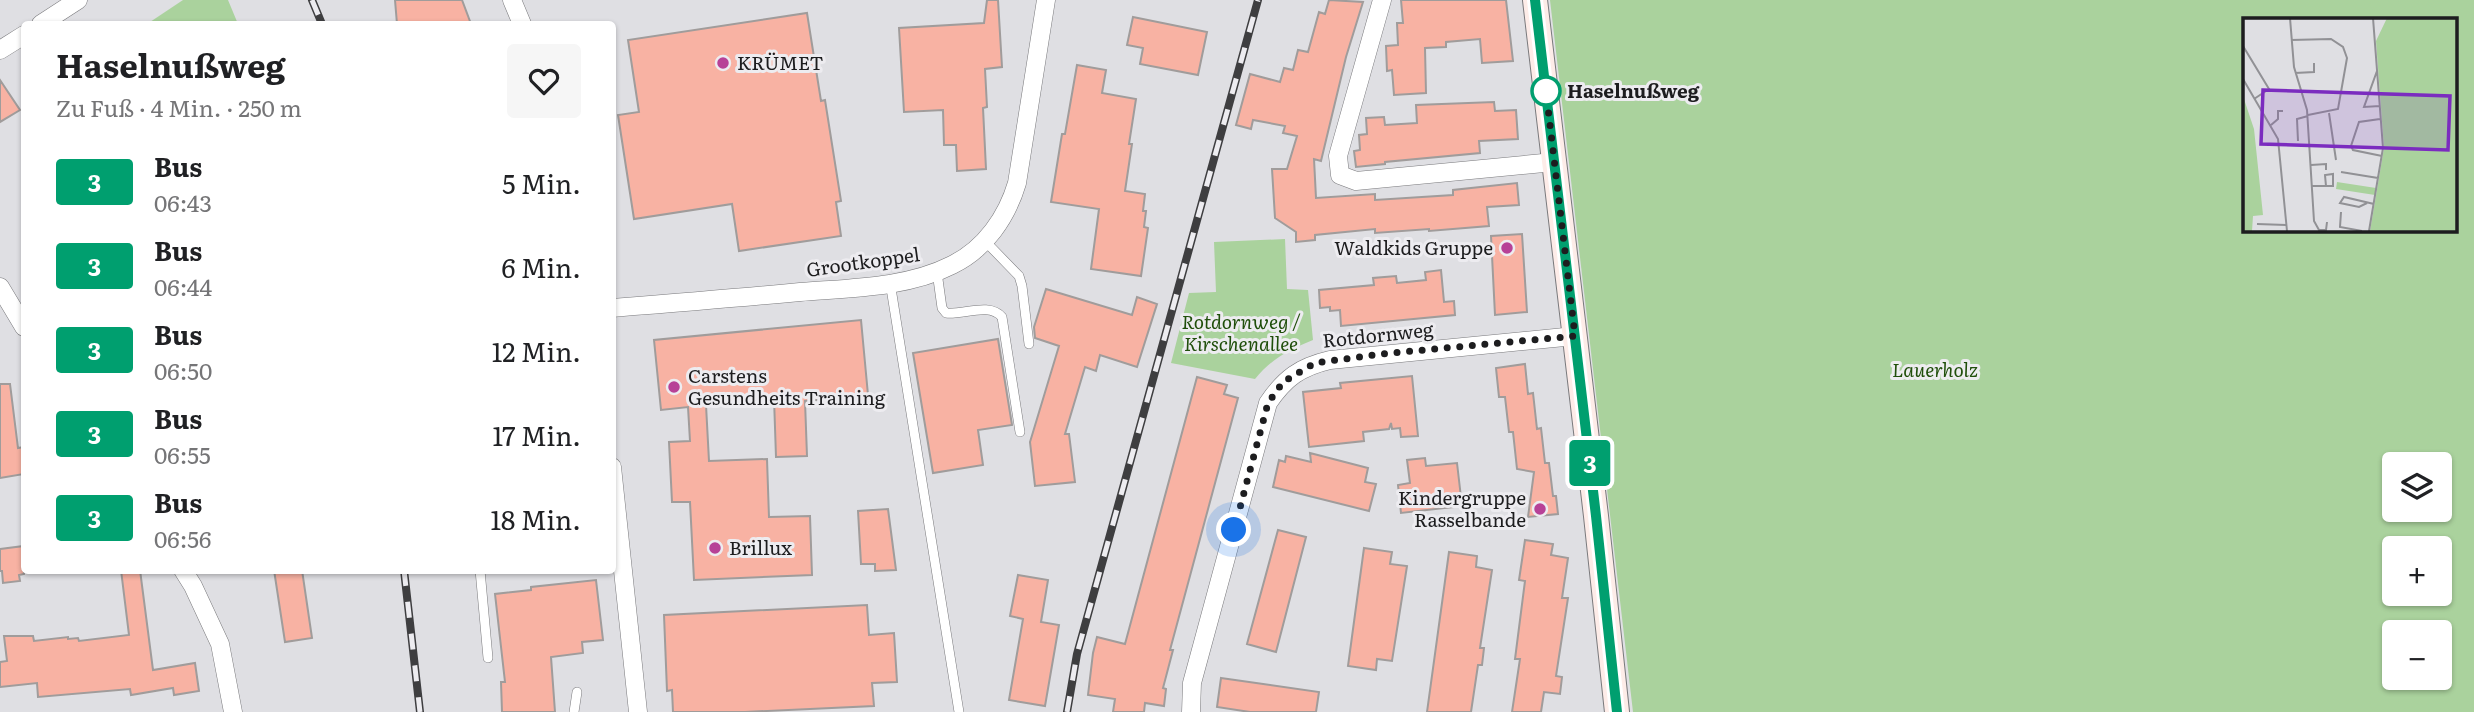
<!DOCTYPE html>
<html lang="de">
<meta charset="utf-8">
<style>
:root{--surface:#fff;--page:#f6f6f6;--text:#202124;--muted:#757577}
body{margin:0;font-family:Literata,serif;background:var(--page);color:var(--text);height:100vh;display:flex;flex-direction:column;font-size:26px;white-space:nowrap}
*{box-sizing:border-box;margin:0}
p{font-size:23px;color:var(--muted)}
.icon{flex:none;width:38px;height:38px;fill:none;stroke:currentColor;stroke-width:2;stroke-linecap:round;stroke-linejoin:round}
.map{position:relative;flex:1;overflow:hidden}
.side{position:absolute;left:21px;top:21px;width:595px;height:553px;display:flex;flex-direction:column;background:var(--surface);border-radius:7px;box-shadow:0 2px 5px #0004}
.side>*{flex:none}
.badge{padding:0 14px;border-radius:5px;font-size:24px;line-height:46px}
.tools{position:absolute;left:2382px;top:452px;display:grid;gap:14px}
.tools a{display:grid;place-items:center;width:70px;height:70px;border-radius:7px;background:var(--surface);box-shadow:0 2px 5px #0004;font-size:35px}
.you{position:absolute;width:35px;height:35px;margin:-18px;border:5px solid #fff;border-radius:50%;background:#1a73e8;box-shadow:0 0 0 10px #1a73e833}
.map>.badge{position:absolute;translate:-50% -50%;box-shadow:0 0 0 4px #fff}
.round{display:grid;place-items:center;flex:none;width:74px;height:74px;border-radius:7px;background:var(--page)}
.head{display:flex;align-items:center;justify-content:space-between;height:119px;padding:0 35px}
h1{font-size:33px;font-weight:700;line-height:52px}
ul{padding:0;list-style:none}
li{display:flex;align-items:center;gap:21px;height:84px;padding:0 35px}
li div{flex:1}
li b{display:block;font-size:26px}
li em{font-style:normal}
li .badge{min-width:77px;font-weight:700;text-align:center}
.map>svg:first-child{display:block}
.green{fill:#aad29d;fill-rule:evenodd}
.building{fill:#f8b2a3;stroke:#a09c9b;stroke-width:2}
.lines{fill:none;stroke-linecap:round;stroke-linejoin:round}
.lane-casing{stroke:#79797c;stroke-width:10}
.street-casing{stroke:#79797c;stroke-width:19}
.secondary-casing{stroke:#79797c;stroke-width:26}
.lane{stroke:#fff;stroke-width:9}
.street{stroke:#fff;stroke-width:18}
.secondary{stroke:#fdece8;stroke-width:24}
.rail-casing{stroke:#3e3e40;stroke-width:8}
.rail{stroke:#edecf0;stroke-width:5;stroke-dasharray:16;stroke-linecap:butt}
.line-casing{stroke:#fff;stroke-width:16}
.line{stroke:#009f6f;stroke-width:10}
.walk{stroke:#1d1d1f;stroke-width:7;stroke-dasharray:0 12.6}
.poi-dot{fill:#b74197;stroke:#edecf0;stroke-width:2.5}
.stop-dot{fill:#fff;stroke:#009f6f;stroke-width:3.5}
.labels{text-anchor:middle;stroke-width:6;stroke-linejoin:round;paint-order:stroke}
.poi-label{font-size:19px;fill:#1d1d1f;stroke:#edecf0;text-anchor:start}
.stop-label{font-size:19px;font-weight:bold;fill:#1d1d1f;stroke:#edecf0;text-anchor:start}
.street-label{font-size:19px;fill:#1d1d1f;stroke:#edecf0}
.park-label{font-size:19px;font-style:italic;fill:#204f0b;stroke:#edecf0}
.inset-road{fill:none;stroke:#919195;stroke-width:2}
.view{fill:#7b2cbf;fill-opacity:0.15;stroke:#7b2cbf;stroke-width:3.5}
.inset-edge{fill:none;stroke:#1d1d1f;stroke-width:3.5}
</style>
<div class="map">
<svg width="2474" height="712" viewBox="0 0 2474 712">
<rect width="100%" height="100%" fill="#dfdfe3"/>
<path class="green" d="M183 0H228L238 24H147Z
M1550 0H2474V712H1633ZM2245 19H2455V229H2245ZM2394 464H2440V509H2394ZM2394 548H2440V593H2394ZM2394 632H2440V677H2394Z
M1285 239 1287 289 1308 290 1313 340C1290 349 1271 359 1255 379L1171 363 1189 293 1216 292 1214 242Z"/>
<path class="building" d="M395 0H462L471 24H397Z
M987 0H998L1002 67 985 69 987 107 983 108 986 169 957 171 956 145H944L943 110 904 112 899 28 984 23Z
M1329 0 1363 2 1346 57 1321 161 1314 159 1316 198 1375 194V200L1453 195V190L1517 183 1519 205 1487 207 1489 226 1429 231V229L1375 233V229L1315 235V240L1296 242V232L1275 218 1272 169H1287L1297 136 1283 133 1285 126 1253 120 1251 129 1236 125 1250 74 1280 82 1284 68 1293 70 1298 50 1308 52 1319 12 1325 14Z
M1401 0H1506L1513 61 1482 63 1480 39 1446 42V47L1425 48 1426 93 1394 95 1392 70 1387 71 1386 46 1398 45 1397 23H1403Z
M807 13 821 101 825 100 841 201 836 202 841 236 739 251 732 204 634 219 618 115 639 112 628 40Z
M1133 17 1207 32 1198 75 1140 64 1143 48 1127 45Z
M1077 65 1106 70 1102 93 1136 99 1129 144H1132L1125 191 1145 194 1143 211H1146L1144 227 1148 228 1141 276 1091 269 1099 209 1051 202 1062 134H1065Z
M0 80 20 110 0 122Z
M1494 102 1495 111 1516 110 1518 139 1479 141 1480 153 1385 162V164L1356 167 1354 151 1360 150 1359 135 1367 134 1366 118 1384 117 1385 125 1417 123 1416 105Z
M1522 234 1527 312 1495 315 1491 236Z
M1441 270 1444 302 1454 301 1455 315 1341 326 1340 310 1330 311V307L1320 308 1319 290 1374 285 1373 278 1396 276 1397 283 1426 280 1425 272Z
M1046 289 1132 315 1137 297 1157 304 1137 367 1100 355 1096 371 1085 367 1065 434H1069L1075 482 1035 486 1030 442 1059 346 1035 338 1034 327Z
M861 320 868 395 805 401 807 456 776 457 774 398 706 405 709 461 767 459 769 517 810 516 812 575 694 580 690 502H672L669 442 690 441 688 407 661 410 654 340Z
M998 339 1012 425 978 430 983 465 933 473 913 353Z
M1525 364 1528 394 1533 393 1537 429 1541 428 1545 463H1549L1553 496H1556L1558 514 1528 517 1534 472 1517 469 1513 432H1509L1505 397H1499L1496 368Z
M1412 376 1418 436 1401 437 1400 428 1392 429 1391 423 1389 429 1363 432 1364 441 1309 447 1303 392 1341 388 1340 383Z
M1197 377 1227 385 1224 394 1238 398 1170 650H1173L1163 688 1166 689 1164 706 1145 703 1144 712H1113L1115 699 1088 695 1093 653 1097 637 1125 644Z
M0 384H10L18 448 24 447V474L0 478Z
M1310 453 1368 468 1365 482 1376 484 1369 511 1273 487 1279 460 1285 462 1286 456 1311 462Z
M1425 458 1426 466 1457 463 1462 506 1401 513 1398 485 1410 483 1407 460Z
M888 509 896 570 875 571V564H861L858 511Z
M1278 530 1306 537 1276 652 1247 644Z
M1525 540 1553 544 1551 555 1568 558 1562 598H1568L1556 676 1562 677 1560 694 1544 692 1541 712H1512L1520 659H1515L1525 581 1519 580Z
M24 546V574L19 575 20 581 3 583 2 571H0V549Z
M1364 548 1392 552 1390 564 1407 566 1392 661 1377 659 1376 670 1348 666Z
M1449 552 1477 556 1476 567 1492 570 1480 648H1484L1482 665H1478L1471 712H1427Z
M121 570H140L153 670 195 663 199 691 174 695 173 688 131 695 130 689 38 697 37 683 0 687V662L7 661 4 636H33L34 641 68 637V639L78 638 79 641 129 635Z
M274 570H302L312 638 285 642Z
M1018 575 1048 580 1041 622 1059 625 1045 706 1009 700 1023 619 1010 616Z
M596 580 603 640 582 642 583 653 551 657 555 712H502L501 682H505L495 594 531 590V587Z
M867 605 869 635 894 633 897 682 872 683 874 706 745 712H673L672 690 667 691 664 615Z
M1221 678 1319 692 1316 712H1250L1217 707Z"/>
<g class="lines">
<g class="lane-casing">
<path id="lane" d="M984 240 1019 276 1022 286 1029 344
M937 272 942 308 946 313C964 315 989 302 1002 317L1020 432
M890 282 959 712
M480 570 488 658
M574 712 577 692"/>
</g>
<g class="street-casing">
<path id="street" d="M512 0 522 24
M1382 0 1338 156 1340 175 1356 181 1554 162
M41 24 78 0
M0 50 24 35
M0 287 24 327
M612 308C675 303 737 298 800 292 849 288 907 288 952 265 985 249 1007 217 1017 183L1046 0
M612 467 638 712
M183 570 193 586 220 644 233 712
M1191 712 1192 683 1268 403C1285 378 1300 367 1330 360L1575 336"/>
</g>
<g class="secondary-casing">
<path id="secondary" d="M1535 0 1596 516 1617 712"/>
</g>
<use href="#lane" class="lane"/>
<use href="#street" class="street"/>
<use href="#secondary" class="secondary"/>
<g class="rail-casing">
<path id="rail" d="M312 0 322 24
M404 570 420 712
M1067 712 1077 654 1258 0"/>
</g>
<use href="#rail" class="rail"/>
</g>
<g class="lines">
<g class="line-casing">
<path id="line" d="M1535 0 1596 516 1617 712"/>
</g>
<use href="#line" class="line"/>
<path class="walk" d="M1234 530 1268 403 1283 382 1315 363 1381 354 1575 336 1546 91"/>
</g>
<g class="poi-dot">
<circle cx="723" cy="63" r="7"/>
<circle cx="1507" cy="248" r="7"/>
<circle cx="674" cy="387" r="7"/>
<circle cx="1540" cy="509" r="7"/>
<circle cx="715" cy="548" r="7"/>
</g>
<circle class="stop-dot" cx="1546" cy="91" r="14"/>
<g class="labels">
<g class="poi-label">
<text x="737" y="70">KRÜMET</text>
<text x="1493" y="255" text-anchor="end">Waldkids Gruppe</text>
<text x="688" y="383">Carstens<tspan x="688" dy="22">Gesundheits Training</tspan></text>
<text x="1526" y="505" text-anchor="end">Kindergruppe<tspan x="1526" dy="22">Rasselbande</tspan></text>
<text x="729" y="555">Brillux</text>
</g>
<g class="stop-label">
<text x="1567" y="98">Haselnußweg</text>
</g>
<g class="street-label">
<text transform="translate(863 262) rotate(-8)" y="7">Grootkoppel</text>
<text transform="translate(1378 335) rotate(-6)" y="7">Rotdornweg</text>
</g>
<g class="park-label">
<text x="1241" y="329">Rotdornweg /<tspan x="1241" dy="22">Kirschenallee</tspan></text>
<text x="1935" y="377">Lauerholz</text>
</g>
</g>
<g transform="translate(2243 18)">
<rect width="214" height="214" fill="#dfdfe3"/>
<path d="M144 0H213V213H127L141 130 133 23ZM0 78 11 111 20 197 10 198 9 213H0ZM94 164 133 170 132 177 93 171Z" fill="#aad29d"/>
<path class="inset-road" d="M47 0 51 49 64 92 71 203 76 212H83L84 204M48 22 88 21 100 29 104 40 95 91 65 97M0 28 26 71 11 81M134 53 121 89 137 88M52 55 71 54V45M0 61 35 121 44 213M86 95 93 142M137 101 116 104 108 128 110 132 139 138M28 107 35 101V93H40M55 123 54 101 65 98M68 147 83 146V152M98 154 135 160M69 168H90V156L82 157 83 168M124 185 116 189 97 185 101 179 131 186M98 194 97 209 119 213M14 206 43 207M126 213 140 130 130 0"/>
<path class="view" d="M20 72 207 78 205 132 18 126Z"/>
<rect width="214" height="214" class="inset-edge"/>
</g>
</svg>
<div class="tools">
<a><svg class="icon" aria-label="layers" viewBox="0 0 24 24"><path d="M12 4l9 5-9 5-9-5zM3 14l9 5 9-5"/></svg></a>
<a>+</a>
<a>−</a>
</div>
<div class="you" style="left:1234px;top:530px"></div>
<b class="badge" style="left:1590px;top:463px;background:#009f6f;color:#fff">3</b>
<section class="side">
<div class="head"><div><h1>Haselnußweg</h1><p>Zu Fuß · 4 Min. · 250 m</p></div><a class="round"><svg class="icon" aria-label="heart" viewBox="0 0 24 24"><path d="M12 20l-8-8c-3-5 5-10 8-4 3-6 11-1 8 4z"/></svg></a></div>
<ul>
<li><span class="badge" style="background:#009f6f;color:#fff">3</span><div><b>Bus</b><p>06:43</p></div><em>5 Min.</em></li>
<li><span class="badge" style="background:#009f6f;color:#fff">3</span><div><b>Bus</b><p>06:44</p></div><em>6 Min.</em></li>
<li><span class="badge" style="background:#009f6f;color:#fff">3</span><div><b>Bus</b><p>06:50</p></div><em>12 Min.</em></li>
<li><span class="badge" style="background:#009f6f;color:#fff">3</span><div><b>Bus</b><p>06:55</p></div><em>17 Min.</em></li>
<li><span class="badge" style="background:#009f6f;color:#fff">3</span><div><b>Bus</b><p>06:56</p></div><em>18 Min.</em></li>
</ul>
</section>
</div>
